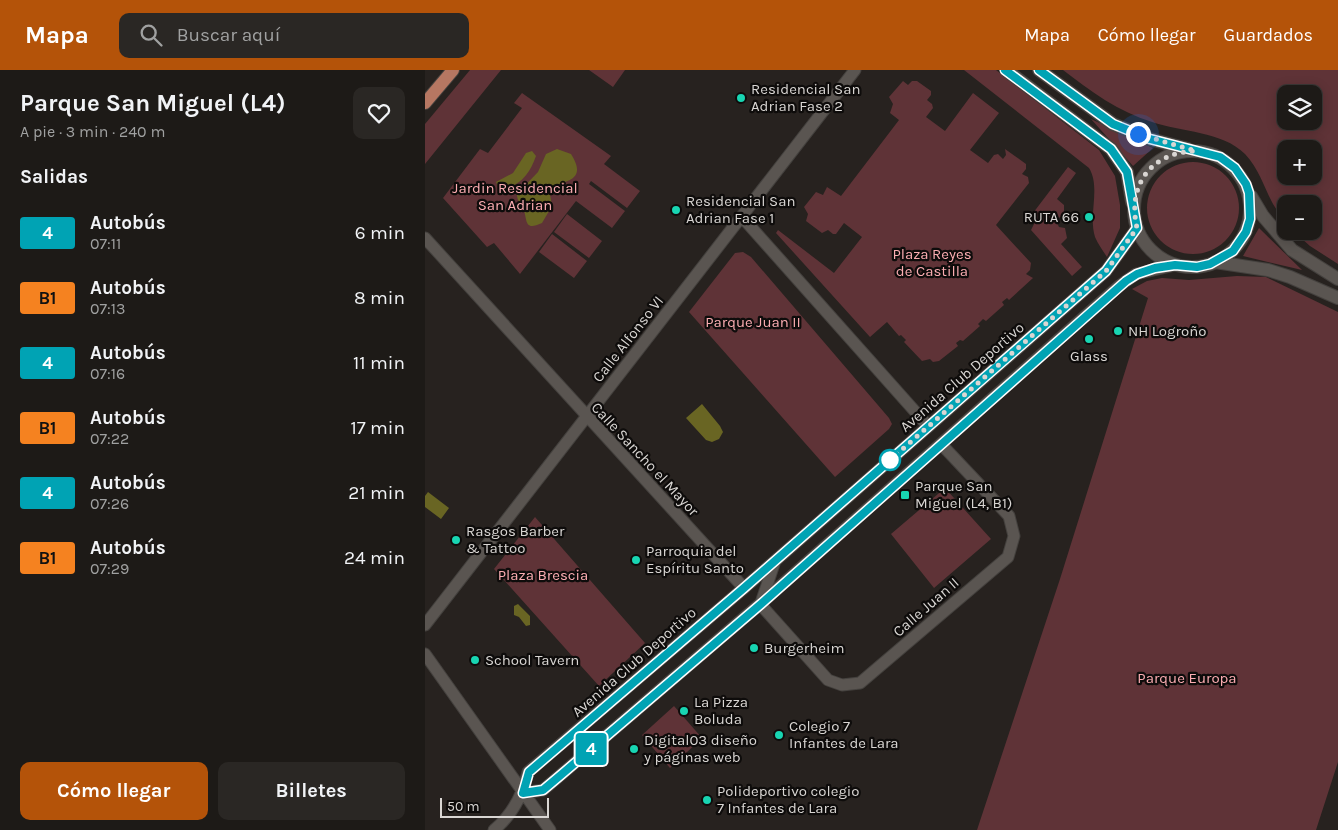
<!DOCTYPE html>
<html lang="es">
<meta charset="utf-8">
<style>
:root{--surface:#1d1a17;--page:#2a2724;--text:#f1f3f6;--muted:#a0a1a1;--line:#3b3836;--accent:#b45309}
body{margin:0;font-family:Karla,sans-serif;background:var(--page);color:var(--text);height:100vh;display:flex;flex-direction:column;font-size:19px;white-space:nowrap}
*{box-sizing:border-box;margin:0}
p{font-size:16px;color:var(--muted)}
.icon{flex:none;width:28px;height:28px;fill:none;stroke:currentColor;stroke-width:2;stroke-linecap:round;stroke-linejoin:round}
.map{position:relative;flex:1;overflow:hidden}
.panel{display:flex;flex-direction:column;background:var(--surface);width:425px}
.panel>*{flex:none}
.badge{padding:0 10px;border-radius:4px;font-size:18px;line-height:32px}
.tools{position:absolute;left:852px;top:15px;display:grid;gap:10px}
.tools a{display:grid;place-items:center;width:45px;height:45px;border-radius:10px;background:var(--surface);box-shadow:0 2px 12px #0003,0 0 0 1px var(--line);font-size:25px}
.scale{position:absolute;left:15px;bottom:12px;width:109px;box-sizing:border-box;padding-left:5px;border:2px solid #d9d6d3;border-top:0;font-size:14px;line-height:18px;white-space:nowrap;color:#d9d6d3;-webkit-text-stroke:4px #0e0c0b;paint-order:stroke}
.you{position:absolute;width:25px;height:25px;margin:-12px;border:4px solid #fff;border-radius:50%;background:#1a73e8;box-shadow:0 0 0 8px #1a73e833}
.map>.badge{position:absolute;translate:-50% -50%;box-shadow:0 0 0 2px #fff}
h2{padding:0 20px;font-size:19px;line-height:45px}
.round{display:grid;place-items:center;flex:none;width:52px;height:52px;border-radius:10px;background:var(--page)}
.head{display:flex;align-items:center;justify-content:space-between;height:85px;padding:0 20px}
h1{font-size:24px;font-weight:700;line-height:38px}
.primary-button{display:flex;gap:10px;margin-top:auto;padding:10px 20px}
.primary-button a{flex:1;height:58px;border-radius:10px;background:var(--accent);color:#fff;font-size:20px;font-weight:700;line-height:58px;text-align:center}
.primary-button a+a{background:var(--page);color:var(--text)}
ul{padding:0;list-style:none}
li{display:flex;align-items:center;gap:15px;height:65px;padding:0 20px}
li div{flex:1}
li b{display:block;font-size:19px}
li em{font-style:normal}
li .badge{min-width:55px;font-weight:700;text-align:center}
header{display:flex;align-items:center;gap:30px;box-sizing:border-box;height:70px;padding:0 25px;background:var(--accent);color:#fff}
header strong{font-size:24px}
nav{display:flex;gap:28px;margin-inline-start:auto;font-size:18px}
.search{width:350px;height:45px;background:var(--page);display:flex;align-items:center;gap:12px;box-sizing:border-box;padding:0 18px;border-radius:10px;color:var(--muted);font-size:19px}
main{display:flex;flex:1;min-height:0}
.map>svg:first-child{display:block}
.green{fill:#5f3337;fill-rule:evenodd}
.water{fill:#696523}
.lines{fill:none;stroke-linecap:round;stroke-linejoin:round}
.minor-casing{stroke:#44413e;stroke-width:13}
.secondary-casing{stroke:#44413e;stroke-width:14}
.primary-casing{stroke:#44413e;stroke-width:14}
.minor{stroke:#5a5551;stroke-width:11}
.secondary{stroke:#5a5551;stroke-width:12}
.primary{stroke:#b67762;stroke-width:12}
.line-casing{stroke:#fff;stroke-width:11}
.line{stroke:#00a3b4;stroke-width:8}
.walk{stroke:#d9d6d3;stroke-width:5;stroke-dasharray:0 9}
.poi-dot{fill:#18d5b2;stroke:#0e0c0b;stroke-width:2}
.stop-dot{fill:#fff;stroke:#00a3b4;stroke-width:2.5}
.labels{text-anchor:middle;stroke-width:4.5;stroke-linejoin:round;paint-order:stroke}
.poi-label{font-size:15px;fill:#d9d6d3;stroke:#0e0c0b;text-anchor:start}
.park-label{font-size:15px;fill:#fcadb2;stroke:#0e0c0b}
.street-label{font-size:15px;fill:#d9d6d3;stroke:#0e0c0b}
</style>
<header>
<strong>Mapa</strong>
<div class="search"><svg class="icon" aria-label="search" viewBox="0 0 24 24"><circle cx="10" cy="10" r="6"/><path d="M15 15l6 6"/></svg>Buscar aquí</div>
<nav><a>Mapa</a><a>Cómo llegar</a><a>Guardados</a></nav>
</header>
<main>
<section class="panel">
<div class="head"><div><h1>Parque San Miguel (L4)</h1><p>A pie · 3 min · 240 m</p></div><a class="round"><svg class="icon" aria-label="heart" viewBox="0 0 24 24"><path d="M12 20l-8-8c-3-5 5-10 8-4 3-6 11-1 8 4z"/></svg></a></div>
<h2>Salidas</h2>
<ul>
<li><span class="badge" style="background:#00a3b4;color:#fff">4</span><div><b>Autobús</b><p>07:11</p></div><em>6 min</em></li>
<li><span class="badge" style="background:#f58220;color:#111">B1</span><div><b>Autobús</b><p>07:13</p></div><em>8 min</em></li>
<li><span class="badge" style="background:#00a3b4;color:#fff">4</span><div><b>Autobús</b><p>07:16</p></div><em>11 min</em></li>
<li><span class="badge" style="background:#f58220;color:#111">B1</span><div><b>Autobús</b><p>07:22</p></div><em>17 min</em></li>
<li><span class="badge" style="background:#00a3b4;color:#fff">4</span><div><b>Autobús</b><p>07:26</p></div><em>21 min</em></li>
<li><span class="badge" style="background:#f58220;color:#111">B1</span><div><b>Autobús</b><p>07:29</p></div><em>24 min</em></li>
</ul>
<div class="primary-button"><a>Cómo llegar</a><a>Billetes</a></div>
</section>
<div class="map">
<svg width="913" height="760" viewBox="0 0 913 760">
<rect width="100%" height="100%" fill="#27221f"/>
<path class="green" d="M45 0H76L0 94V54Z
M164 0H200L188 17Z
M539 0H571L674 80 690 106 695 135V158L682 187C678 181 673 174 670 167 663 145 676 117 664 98Z
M638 0H913V194L885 176 868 161H889V134H861V153C857 147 852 141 848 134 839 117 834 99 820 84 797 61 756 62 727 52 694 42 665 21 638 0ZM861 24H889V51H861ZM861 79H889V106H861Z
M478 11 483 15 487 11H492L506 21V25L502 30 507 34 508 38 501 47 520 61 548 23 574 43 545 80 563 93 569 85 573 84 578 89 581 85 580 79 601 94V99L597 104 603 107 604 113 571 155 606 193 605 200 601 204 608 208 584 230 582 228 577 232 579 235 561 251 558 249 553 254 555 256 538 271 535 270 531 273 533 276 514 291 508 292 505 289 497 291 479 272 481 270 476 265 474 266 462 252 445 267 351 163 353 160 409 203 437 167 419 153 411 164H408L403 160 397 163 381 151 383 144 379 137 391 122 398 125 402 117 416 126 474 50 465 43 468 34 464 27Z
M97 23 186 86 179 94 215 121 202 138 166 111 164 114 200 141 187 158 151 131 95 204 69 173 62 177 18 128 55 79 63 83 97 38 89 33Z
M666 49 728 78 708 96Z
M722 138a46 46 0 1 1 92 0a46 46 0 1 1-92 0Z
M643 97 651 103 632 129 639 135V146L633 148 632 153 634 157 640 158 642 168 636 174 657 197 647 206 606 160 609 154 605 147Z
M142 144 177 171 164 188 129 162Z
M834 158 877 200 818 186Z
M127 164 162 191 149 208 114 182Z
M318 182 326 187 464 348 467 354 464 359 410 407 264 242 310 183Z
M812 206 841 207 913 242V692L891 760H552L635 509 723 228 707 219 722 211 737 208 764 210Z
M520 418 566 469 509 518 466 464Z
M110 447 220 573 174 616 69 499Z
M249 636 277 668 245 698 217 665Z"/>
<path class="water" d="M132 79 146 84C165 114 134 110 124 119L127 136 117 153C98 162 103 149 98 138 95 132 92 131 92 124L113 102 121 84Z
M107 81 111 86C105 103 95 118 74 119L71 112 88 103 101 83Z
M277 334 295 356 298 362 294 369 287 372 281 370 261 348Z
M3 422 24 438 16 449 0 437V426Z
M93 534 105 546V555L101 556 94 547 89 545V536Z"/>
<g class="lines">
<g class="minor-casing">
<path id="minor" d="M317 147 503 356
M0 168 319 518
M336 533 350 491
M335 534 403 610 417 615 435 613 583 487 589 466 584 446 517 375
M0 555 430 0
M0 584 125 760
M98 723 118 720 335 534 694 216 711 204 750 195
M69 760C87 745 98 724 103 702L319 518 681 201 712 158"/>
</g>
<g class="secondary-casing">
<path id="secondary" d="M581 0 686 79 702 102 707 132
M614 0 688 54 725 69 763 79
M709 139a58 58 0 1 1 116 0a58 58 0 1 1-116 0Z
M826 126 838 146 867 180 913 209
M790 192 843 200 865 207 913 228"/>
</g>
<g class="primary-casing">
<path id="primary" d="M0 33 28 0"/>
</g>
<use href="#minor" class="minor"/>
<use href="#secondary" class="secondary"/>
<use href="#primary" class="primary"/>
</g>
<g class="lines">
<g class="line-casing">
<path id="line" d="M580 0 686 79 702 102 712 158 681 201 319 518 104 702 98 723 118 720 137 704 336 534 701 211 712 204 730 198 750 195 772 197 785 194 808 181 821 162 825 149 824 123 821 114 810 98 795 87 725 69 688 54 614 0"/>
</g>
<use href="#line" class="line"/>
<path class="walk" d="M465 390 681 201 712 158C702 115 726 82 771 81L713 64"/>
</g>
<g class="poi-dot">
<circle cx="316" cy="28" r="5"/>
<circle cx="251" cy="140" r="5"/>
<circle cx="664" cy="147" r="5"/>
<circle cx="693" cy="261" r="5"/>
<circle cx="664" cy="269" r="5"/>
<rect x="475" y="420" width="10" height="10" rx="2.5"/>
<circle cx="31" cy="470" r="5"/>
<circle cx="211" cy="490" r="5"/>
<circle cx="329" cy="578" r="5"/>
<circle cx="50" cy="590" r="5"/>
<circle cx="259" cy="641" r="5"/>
<circle cx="354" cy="665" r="5"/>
<circle cx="209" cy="679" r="5"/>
<circle cx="282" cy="730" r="5"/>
</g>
<circle class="stop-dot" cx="465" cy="390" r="10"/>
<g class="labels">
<g class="poi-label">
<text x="326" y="24">Residencial San<tspan x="326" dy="17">Adrian Fase 2</tspan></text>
<text x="261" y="136">Residencial San<tspan x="261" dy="17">Adrian Fase 1</tspan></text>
<text x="654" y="152" text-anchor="end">RUTA 66</text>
<text x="703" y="266">NH Logroño</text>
<text x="664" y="291" text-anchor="middle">Glass</text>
<text x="490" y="421">Parque San<tspan x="490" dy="17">Miguel (L4, B1)</tspan></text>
<text x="41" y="466">Rasgos Barber<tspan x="41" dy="17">&amp; Tattoo</tspan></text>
<text x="221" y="486">Parroquia del<tspan x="221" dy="17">Espíritu Santo</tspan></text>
<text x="339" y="583">Burgerheim</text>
<text x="60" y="595">School Tavern</text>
<text x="269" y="637">La Pizza<tspan x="269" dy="17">Boluda</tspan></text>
<text x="364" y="661">Colegio 7<tspan x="364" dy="17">Infantes de Lara</tspan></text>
<text x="219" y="675">Digital03 diseño<tspan x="219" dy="17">y páginas web</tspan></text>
<text x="292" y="726">Polideportivo colegio<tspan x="292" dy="17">7 Infantes de Lara</tspan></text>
</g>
<g class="park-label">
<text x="90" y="123">Jardin Residencial<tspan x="90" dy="17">San Adrian</tspan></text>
<text x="507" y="189">Plaza Reyes<tspan x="507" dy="17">de Castilla</tspan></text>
<text x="328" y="257">Parque Juan II</text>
<text x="118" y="510">Plaza Brescia</text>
<text x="762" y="613">Parque Europa</text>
</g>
<g class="street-label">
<text transform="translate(203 269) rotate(-52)" y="5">Calle Alfonso VI</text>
<text transform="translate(537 307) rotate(-41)" y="5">Avenida Club Deportivo</text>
<text transform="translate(220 389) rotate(47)" y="5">Calle Sancho el Mayor</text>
<text transform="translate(501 537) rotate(-41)" y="5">Calle Juan II</text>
<text transform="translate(209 592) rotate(-41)" y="5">Avenida Club Deportivo</text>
</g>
</g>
</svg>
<div class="tools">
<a><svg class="icon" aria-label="layers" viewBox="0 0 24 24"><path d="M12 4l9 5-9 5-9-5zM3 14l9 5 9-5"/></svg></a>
<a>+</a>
<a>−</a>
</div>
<div class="scale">50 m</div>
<div class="you" style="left:713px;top:64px"></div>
<b class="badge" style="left:166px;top:679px;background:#00a3b4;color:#fff">4</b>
</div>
</main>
